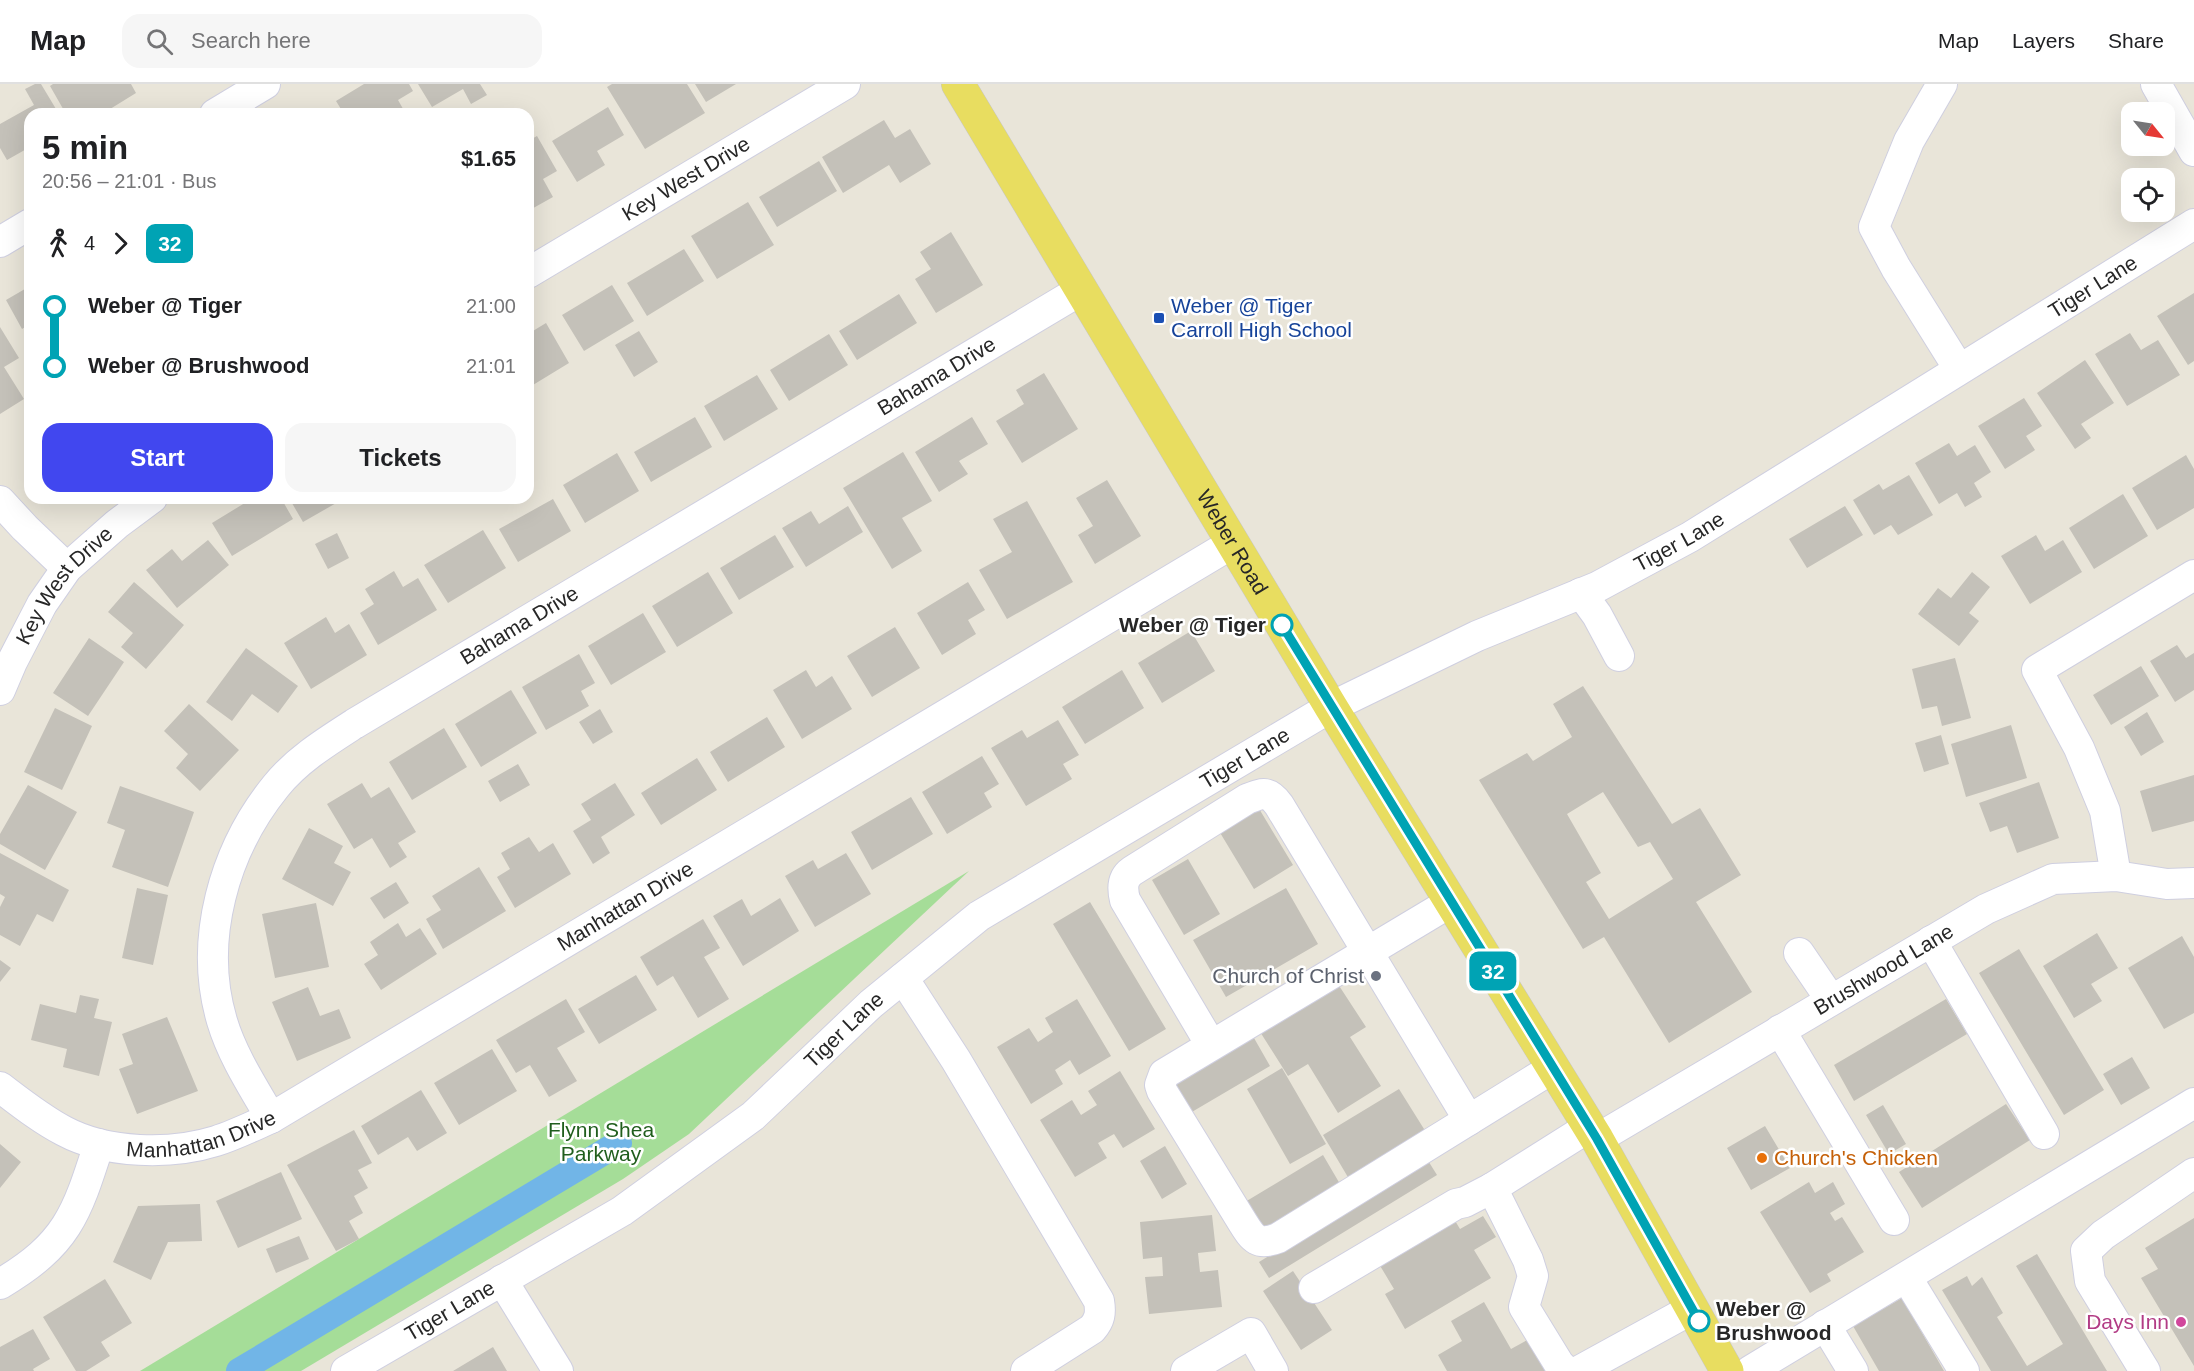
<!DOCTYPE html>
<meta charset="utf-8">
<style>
:root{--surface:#fff;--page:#f6f6f6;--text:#202124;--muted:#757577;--line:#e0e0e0;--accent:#4147ef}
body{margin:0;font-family:Helvetica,sans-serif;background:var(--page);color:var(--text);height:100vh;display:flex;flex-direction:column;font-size:22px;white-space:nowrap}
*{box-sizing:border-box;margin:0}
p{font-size:20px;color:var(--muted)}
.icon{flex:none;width:33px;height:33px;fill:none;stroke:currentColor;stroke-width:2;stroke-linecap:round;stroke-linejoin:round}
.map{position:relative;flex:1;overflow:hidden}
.panel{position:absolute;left:24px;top:24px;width:510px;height:396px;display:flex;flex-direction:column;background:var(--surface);border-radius:18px;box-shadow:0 6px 24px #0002}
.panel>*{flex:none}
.badge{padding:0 12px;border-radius:9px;font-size:21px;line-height:39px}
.needle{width:39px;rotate:120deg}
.controls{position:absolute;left:2121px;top:18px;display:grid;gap:12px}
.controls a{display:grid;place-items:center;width:54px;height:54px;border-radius:12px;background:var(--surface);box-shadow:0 6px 24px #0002;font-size:30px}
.map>.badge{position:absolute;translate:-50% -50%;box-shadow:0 0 0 3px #fff}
.legs{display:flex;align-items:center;gap:9px;height:66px;padding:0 18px;font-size:20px}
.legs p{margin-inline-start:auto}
.head{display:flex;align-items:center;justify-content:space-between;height:102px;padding:0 18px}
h1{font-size:33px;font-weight:700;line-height:45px}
.primary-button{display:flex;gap:12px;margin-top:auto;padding:12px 18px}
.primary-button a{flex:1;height:69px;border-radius:18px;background:var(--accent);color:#fff;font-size:24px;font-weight:700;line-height:69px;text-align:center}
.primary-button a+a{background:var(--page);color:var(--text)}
ul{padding:0 18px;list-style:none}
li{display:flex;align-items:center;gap:21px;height:60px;font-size:22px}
li i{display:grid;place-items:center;width:9px;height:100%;margin:0 8px;background:currentColor}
li i::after{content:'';width:15px;height:15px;margin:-8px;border:4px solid;border-radius:50%;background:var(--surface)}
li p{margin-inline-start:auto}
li:first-child i{background:linear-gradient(#0000 50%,currentColor 0)}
li:last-child i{background:linear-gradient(currentColor 50%,#0000 0)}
header{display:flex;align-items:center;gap:36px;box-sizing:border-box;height:84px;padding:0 30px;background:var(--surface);border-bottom:2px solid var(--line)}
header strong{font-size:28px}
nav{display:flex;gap:33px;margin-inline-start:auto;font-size:21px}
.search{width:420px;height:54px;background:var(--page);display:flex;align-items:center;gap:15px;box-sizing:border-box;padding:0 21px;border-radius:18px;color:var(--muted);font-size:22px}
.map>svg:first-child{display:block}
.green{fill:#a5dd98}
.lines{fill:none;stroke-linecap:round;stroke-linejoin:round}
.canal{stroke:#71b5e7;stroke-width:26}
.building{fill:#c4c1b9;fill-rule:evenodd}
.minor-casing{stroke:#cfcfe0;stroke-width:32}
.major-casing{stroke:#c7c7c7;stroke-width:34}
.minor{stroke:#fff;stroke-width:30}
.major{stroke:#e8dd60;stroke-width:33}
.line-1-casing{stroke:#fff;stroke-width:14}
.line-1{stroke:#00a3b4;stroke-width:9}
.transit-dot{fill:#1a4fb4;stroke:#fff;stroke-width:2}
.stop-1-dot{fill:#fff;stroke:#00a3b4;stroke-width:3}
.worship-dot{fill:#6b7280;stroke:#fff;stroke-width:2}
.food-dot{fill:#e8710a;stroke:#fff;stroke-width:2}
.hotel-dot{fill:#d1479c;stroke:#fff;stroke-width:2}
.labels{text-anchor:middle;stroke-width:5;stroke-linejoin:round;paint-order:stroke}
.street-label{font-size:21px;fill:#272727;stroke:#fff}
.transit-label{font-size:21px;fill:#164399;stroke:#fff;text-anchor:start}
.stop-label{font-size:21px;font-weight:bold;fill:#272727;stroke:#fff;text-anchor:end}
.worship-label{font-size:21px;fill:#5b616d;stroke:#fff;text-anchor:end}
.park-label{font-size:21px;fill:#205e1d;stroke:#fff}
.food-label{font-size:21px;fill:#c56008;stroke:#fff;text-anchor:start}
.hotel-label{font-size:21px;fill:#b23c85;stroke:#fff;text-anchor:end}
</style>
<header>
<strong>Map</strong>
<div class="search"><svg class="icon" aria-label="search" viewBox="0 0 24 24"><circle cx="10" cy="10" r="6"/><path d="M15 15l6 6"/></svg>Search here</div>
<nav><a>Map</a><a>Layers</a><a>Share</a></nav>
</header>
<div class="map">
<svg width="2194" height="1287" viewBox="0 0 2194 1287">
<rect width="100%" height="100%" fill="#e9e5d9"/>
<path class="green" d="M969 787 689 1050 623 1095 301 1287H140Z"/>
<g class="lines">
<path class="canal" d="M239 1287 619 1059"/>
</g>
<path class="building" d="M35 0H41L59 30H30V63L7 76 0 64V40L34 21 25 5Z
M53 0H131L136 9 102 30H66L50 2Z
M364 0H409L413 7 398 16 406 30H344L336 17Z
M418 0H480L487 11 471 20 463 5 432 23Z
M612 0H687L705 29 645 65 607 3Z
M695 0H736L706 18Z
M608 23 624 51 597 67 605 81 577 98 552 57Z
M884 36 895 54 910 45 931 80 900 99 889 81 843 109 822 73Z
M537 52 557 87 543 95 553 113 528 127V57Z
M819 77 837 107 777 143 759 113Z
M748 118 774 161 717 195 691 152Z
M951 148 983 201 936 229 915 195 931 185 920 168Z
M684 165 704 197 647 232 627 199Z
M612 201 634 237 584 267 562 231Z
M30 202V240L22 245 6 216Z
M2194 209V277L2188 281 2157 232Z
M899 210 917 239 857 276 839 247Z
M546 239 569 279 528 304V250Z
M0 243 19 274 4 283 24 315 0 330Z
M639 247 658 278 634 293 615 261Z
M2130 249 2141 266 2158 256 2180 291 2127 322 2095 270Z
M829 250 848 281 789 317 770 286Z
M2085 276 2114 319 2081 340 2091 354 2075 365 2037 309Z
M1044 289 1078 345 1022 379 996 337 1024 320 1016 306Z
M757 291 778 325 724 357 704 322Z
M2024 314 2042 342 2026 352 2035 366 2005 385 1978 342Z
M695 333 712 363 651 398 634 368Z
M972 333 988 360 959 377 968 390 939 408 915 368Z
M1949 359 1957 372 1975 361 1991 388 1974 399 1982 413 1965 423 1957 409 1939 420 1915 379Z
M903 368 932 417 902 434 922 467 892 485 843 404Z
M617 369 639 407 585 439 563 401Z
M2186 371 2194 385V424L2157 446 2132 404Z
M1909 391 1933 431 1898 451 1891 441 1874 451 1853 416 1879 400 1883 406Z
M1107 396 1141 452 1095 480 1078 451 1093 442 1076 414Z
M2123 410 2148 452 2094 485 2069 444Z
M253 414H281L293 435 232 472 212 439Z
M289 414H345L303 438Z
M553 415 571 447 518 478 499 445Z
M1027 417 1073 498 1007 535 979 486 1012 468 993 435Z
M848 422 863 448 806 483 782 444 811 427 819 440Z
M1845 422 1863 451 1807 484 1789 455Z
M483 446 506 484 448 519 424 481Z
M337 449 349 474 328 485 315 460Z
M775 451 794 483 739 516 720 484Z
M2036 451 2045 467 2063 456 2082 488 2030 520 2001 472Z
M208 456 229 481 177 524 146 486 172 465 182 477Z
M394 487 403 503 418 494 437 526 378 561 360 529 374 520 365 505Z
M708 488 733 529 677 563 652 522Z
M1972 488 1990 503 1969 529 1979 537 1959 562 1918 530 1938 504 1951 514Z
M134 498 184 541 146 585 121 563 133 549 108 528Z
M968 498 985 526 968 536 976 550 942 571 917 529Z
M643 529 666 568 611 601 588 562Z
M326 533 335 549 349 540 367 571 311 605 284 559Z
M895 543 920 584 872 613 847 572Z
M1191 547 1215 587 1162 619 1138 579Z
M89 554 124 578 88 632 53 609Z
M2177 561 2186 574 2194 569V606L2175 618 2150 577Z
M246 564 298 602 278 629 252 610 232 637 206 618Z
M579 570 595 599 581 607 589 622 546 646 522 603Z
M1955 574 1971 634 1942 642 1937 622 1922 625 1912 585Z
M2141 582 2159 612 2111 641 2093 611Z
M806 586 816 603 832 592 852 625 802 655 773 606Z
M1122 586 1144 624 1085 660 1062 623Z
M1583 602 1672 740 1700 724 1741 791 1696 818 1752 908 1669 959 1604 853 1583 865 1479 696 1527 669 1533 677 1572 653 1553 620ZM1603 708 1638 763 1650 758 1673 795 1609 835 1586 798 1601 789 1567 730Z
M511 606 537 649 481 683 455 640Z
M189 620 239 666 200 707 176 684 188 670 164 647Z
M55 624 92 642 62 706 24 688Z
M600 625 613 648 593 660 579 638Z
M2147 628 2164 658 2141 672 2124 643Z
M767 633 785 663 728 698 710 668Z
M1058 636 1079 671 1063 680 1072 695 1026 722 991 664 1022 646 1027 654Z
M2011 641 2027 694 1966 713 1951 660Z
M444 644 467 683 412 716 389 678Z
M1941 651 1949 680 1924 688 1915 659Z
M982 672 999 700 984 709 992 723 947 750 922 708Z
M697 674 717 706 661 741 641 709Z
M518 680 530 701 500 718 488 697Z
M2194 691V737L2152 748 2140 707Z
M2039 698 2059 754 2017 769 2007 742 1990 748 1979 719Z
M362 699 371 714 389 703 416 748 398 759 407 773 390 784 372 754 354 765 327 720Z
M615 699 635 731 601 753 610 769 593 780 573 747 591 736 581 720Z
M28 701 77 728 45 786 0 760V750Z
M120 702 194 728 168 803 112 783 125 746 107 739Z
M911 713 933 750 872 786 851 748Z
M1258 723 1293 781 1254 805 1219 747Z
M309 744 343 762 334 779 351 788 333 822 282 795Z
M529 753 539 768 553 759 571 790 515 824 497 793 510 785 501 769Z
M0 769 69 806 53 838 37 830 20 862 0 851V823L5 813 0 810Z
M846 769 871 810 815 843 785 792 813 776 818 785Z
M1188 775 1220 830 1184 851 1152 796Z
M479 783 506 827 443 865 426 835 441 826 432 812Z
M396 798 409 819 384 835 370 814Z
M137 804 168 811 153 881 122 874Z
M1286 804 1318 860 1226 913 1193 856Z
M780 814 799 847 743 882 713 832 742 815 751 832Z
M1090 818 1166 945 1129 967 1053 840Z
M316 819 329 883 275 894 262 830Z
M703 835 720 864 704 873 729 915 698 934 673 892 657 902 640 873Z
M398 839 406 853 420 844 437 870 381 906 364 880 378 871 370 858Z
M2097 849 2118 884 2091 900 2102 917 2074 934 2043 882Z
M2182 852 2194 873V929L2164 945 2128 884Z
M2019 865 2104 1006 2064 1031 1979 889Z
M0 876 11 884 0 898Z
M636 891 657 926 599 960 578 925Z
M1334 894 1366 943 1350 953 1381 1002 1338 1029 1308 980 1288 992 1257 943Z
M308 903 320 932 339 925 351 954 297 977 272 918Z
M80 911 99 915 94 934 112 938 99 992 63 983 67 965 31 956 40 920 76 929Z
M566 915 585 948 557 964 577 997 549 1013 530 981 516 989 496 956Z
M1077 915 1111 972 1079 991 1070 976 1055 986 1063 1000 1031 1020 997 963 1029 944 1038 958 1053 948 1045 934Z
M1946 915 1967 950 1854 1017 1834 981Z
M167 933 198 1007 137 1030 119 985 133 980 122 950Z
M1254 954 1270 982 1185 1032 1169 1003Z
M492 965 517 1007 459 1041 434 999Z
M2132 973 2150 1004 2121 1021 2103 990Z
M1282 984 1326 1060 1290 1080 1247 1005Z
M1120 987 1155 1045 1123 1064 1114 1050 1098 1059 1107 1074 1075 1093 1040 1036 1072 1016 1081 1031 1097 1021 1088 1007Z
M1399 1005 1429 1053 1352 1100 1323 1051Z
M421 1006 447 1049 417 1067 408 1053 378 1071 361 1042Z
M2006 1020 2030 1056 1922 1124 1899 1088Z
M1883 1021 1906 1060 1889 1070 1866 1031Z
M1765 1042 1790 1084 1751 1106 1727 1064Z
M354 1046 372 1079 358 1086 368 1104 354 1112 363 1129 349 1137 359 1155 336 1167 287 1081Z
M0 1060 21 1078 0 1104Z
M1165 1062 1187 1100 1162 1115 1140 1077Z
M1323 1071 1340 1100 1257 1150 1240 1121Z
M1427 1075 1437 1091 1269 1194 1259 1178Z
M281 1088 302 1135 238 1164 216 1117Z
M1809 1098 1815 1109 1833 1098 1845 1120 1830 1129 1835 1137 1842 1133 1864 1168 1827 1190 1831 1197 1810 1209 1760 1128Z
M200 1120 202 1157 168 1158 151 1196 113 1178 138 1122Z
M1212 1131 1216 1167 1198 1169 1200 1188 1218 1186 1222 1223 1149 1230 1145 1193 1163 1192 1162 1173 1143 1175 1140 1138Z
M1483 1132 1496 1153 1474 1166 1491 1194 1405 1245 1385 1210 1394 1205 1379 1180 1454 1135 1460 1145Z
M2194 1134V1282L2141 1194 2158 1185 2145 1164Z
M299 1152 309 1175 276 1189 266 1165Z
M2037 1170 2107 1287H1991L1942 1206 1967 1192 1972 1202 1982 1193 2003 1229 1997 1233 2027 1282 2063 1260 2016 1182Z
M1293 1187 1332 1246 1301 1266 1263 1207Z
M105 1195 132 1239 101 1258 110 1272 86 1287H76L43 1233Z
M1902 1214 1944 1287H1879L1853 1242Z
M1484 1218 1511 1265 1529 1255 1547 1287H1447L1438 1271 1462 1257 1451 1237Z
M33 1245 50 1275 33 1285 34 1287H0V1263Z
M493 1263 507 1287H453Z"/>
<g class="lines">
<g class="minor-casing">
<g id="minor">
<path d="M1942 0 1909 57 1874 143 1896 184 1959 285"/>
<path d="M2156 0 2194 67"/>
<path d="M215 30 265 0"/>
<path d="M0 158 30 140"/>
<path id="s1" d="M528 189 845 0"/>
<path d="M0 417 25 444 67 484"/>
<path d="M1581 509 1597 531 1619 572"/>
<path id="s2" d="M0 606 12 578 42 520 67 484 117 440 152 414"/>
<path d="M2116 792 2105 727 2079 664 2037 586 2194 491"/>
<path d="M1451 818 1164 990 1160 1001 1162 1007 1243 1139C1253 1155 1258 1162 1278 1154L1553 984"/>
<path d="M1931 857 2044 1050"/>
<path d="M1799 869 1831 916"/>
<path d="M903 894 956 976 1099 1217C1101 1229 1100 1236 1092 1245L1026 1287"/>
<path d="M1780 946 1894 1136"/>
<path d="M1211 961 1125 816C1122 804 1122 794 1132 787L1247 715C1263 709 1268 706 1279 721L1469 1036"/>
<path id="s3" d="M0 1003C21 1019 41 1035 64 1047 107 1070 171 1071 216 1057 235 1051 253 1042 271 1034L1233 459"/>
<path id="s4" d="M271 1034C253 1003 232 971 222 937 198 856 224 766 276 702 297 676 326 658 354 640L1081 206"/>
<path id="s5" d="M1597 1055 1986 825 2053 795 2116 792 2167 800 2194 799"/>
<path d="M1492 1104 1528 1176 1533 1192 1524 1223 1559 1280 1566 1287"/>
<path d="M1907 1194 1964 1287"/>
<path d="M502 1196 558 1287"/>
<path d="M0 1200C67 1160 76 1132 99 1060"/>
<path d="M1314 1204 1456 1120 1465 1118 1492 1104 1589 1043"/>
<path d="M1825 1241 1853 1287"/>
<path id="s6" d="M346 1287 622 1127 753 1032 871 920 979 832 1331 623 1477 552 1597 503 1690 453 2194 140"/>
<path d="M1186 1287 1251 1249 1273 1287"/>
<path d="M1579 1287 1692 1225"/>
<path d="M1750 1287 2194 1019"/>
<path d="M2145 1287 2090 1197 2086 1167 2103 1151 2194 1089"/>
</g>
</g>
<g class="major-casing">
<g id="major">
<path id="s7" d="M958 0 1331 623 1597 1055 1727 1287"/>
</g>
</g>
<use href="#minor" class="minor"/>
<use href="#major" class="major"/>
</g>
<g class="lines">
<g class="line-1-casing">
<path id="line-1" d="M1282 541 1597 1055 1699 1237"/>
</g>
<use href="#line-1" class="line-1"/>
</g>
<rect class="transit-dot" x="1153" y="228" width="12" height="12" rx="3"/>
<g class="stop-1-dot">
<circle cx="1282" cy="541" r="10"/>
<circle cx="1699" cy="1237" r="10"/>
</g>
<circle class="worship-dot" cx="1376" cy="892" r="6"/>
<circle class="food-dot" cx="1762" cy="1074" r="6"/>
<circle class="hotel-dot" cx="2181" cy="1238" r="6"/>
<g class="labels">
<g class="street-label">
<text dy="7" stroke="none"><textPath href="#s1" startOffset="184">Key West Drive</textPath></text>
<text dy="7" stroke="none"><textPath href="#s6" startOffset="2064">Tiger Lane</textPath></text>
<text dy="7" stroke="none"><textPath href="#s4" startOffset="1138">Bahama Drive</textPath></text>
<text dy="7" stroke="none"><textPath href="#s6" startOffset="1578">Tiger Lane</textPath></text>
<text dy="7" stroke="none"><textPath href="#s7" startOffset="534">Weber Road</textPath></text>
<text dy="7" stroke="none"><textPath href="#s2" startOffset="124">Key West Drive</textPath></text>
<text dy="7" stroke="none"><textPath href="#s4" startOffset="652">Bahama Drive</textPath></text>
<text dy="7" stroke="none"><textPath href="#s6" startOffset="1092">Tiger Lane</textPath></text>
<text dy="7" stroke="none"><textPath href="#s3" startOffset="706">Manhattan Drive</textPath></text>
<text dy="7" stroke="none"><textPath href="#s5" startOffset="333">Brushwood Lane</textPath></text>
<text dy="7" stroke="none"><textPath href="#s6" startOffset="606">Tiger Lane</textPath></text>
<text dy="7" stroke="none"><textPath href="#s3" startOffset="220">Manhattan Drive</textPath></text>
<text dy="7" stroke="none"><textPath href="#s6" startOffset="120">Tiger Lane</textPath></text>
</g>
<g class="transit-label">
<text x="1171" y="229">Weber @ Tiger<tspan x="1171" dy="24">Carroll High School</tspan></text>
</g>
<g class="stop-label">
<text x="1266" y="548">Weber @ Tiger</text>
<text x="1716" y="1232" text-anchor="start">Weber @<tspan x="1716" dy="24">Brushwood</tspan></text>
</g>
<g class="worship-label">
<text x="1364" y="899">Church of Christ</text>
</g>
<g class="park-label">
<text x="601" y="1053">Flynn Shea<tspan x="601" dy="24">Parkway</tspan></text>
</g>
<g class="food-label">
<text x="1774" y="1081">Church's Chicken</text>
</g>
<g class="hotel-label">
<text x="2169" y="1245">Days Inn</text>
</g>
</g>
</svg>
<div class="controls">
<a><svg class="needle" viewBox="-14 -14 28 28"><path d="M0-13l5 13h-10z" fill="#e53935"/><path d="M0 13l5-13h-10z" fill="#757577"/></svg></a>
<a><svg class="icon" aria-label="locate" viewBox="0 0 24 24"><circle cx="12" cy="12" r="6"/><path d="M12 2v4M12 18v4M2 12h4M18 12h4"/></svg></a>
</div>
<b class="badge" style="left:1493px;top:887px;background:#00a3b4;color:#fff">32</b>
<section class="panel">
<div class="head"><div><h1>5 min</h1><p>20:56 – 21:01 · Bus</p></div><b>$1.65</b></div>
<div class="legs"><svg class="icon" aria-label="walk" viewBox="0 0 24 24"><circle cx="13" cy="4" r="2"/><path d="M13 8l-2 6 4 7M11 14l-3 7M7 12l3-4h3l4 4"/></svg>4<svg class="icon" aria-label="forward" viewBox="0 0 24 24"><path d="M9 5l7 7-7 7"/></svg><b class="badge" style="background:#00a3b4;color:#fff">32</b></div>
<ul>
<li><i style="color:#00a3b4"></i><b>Weber @ Tiger</b><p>21:00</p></li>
<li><i style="color:#00a3b4"></i><b>Weber @ Brushwood</b><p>21:01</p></li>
</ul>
<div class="primary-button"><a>Start</a><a>Tickets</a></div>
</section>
</div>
